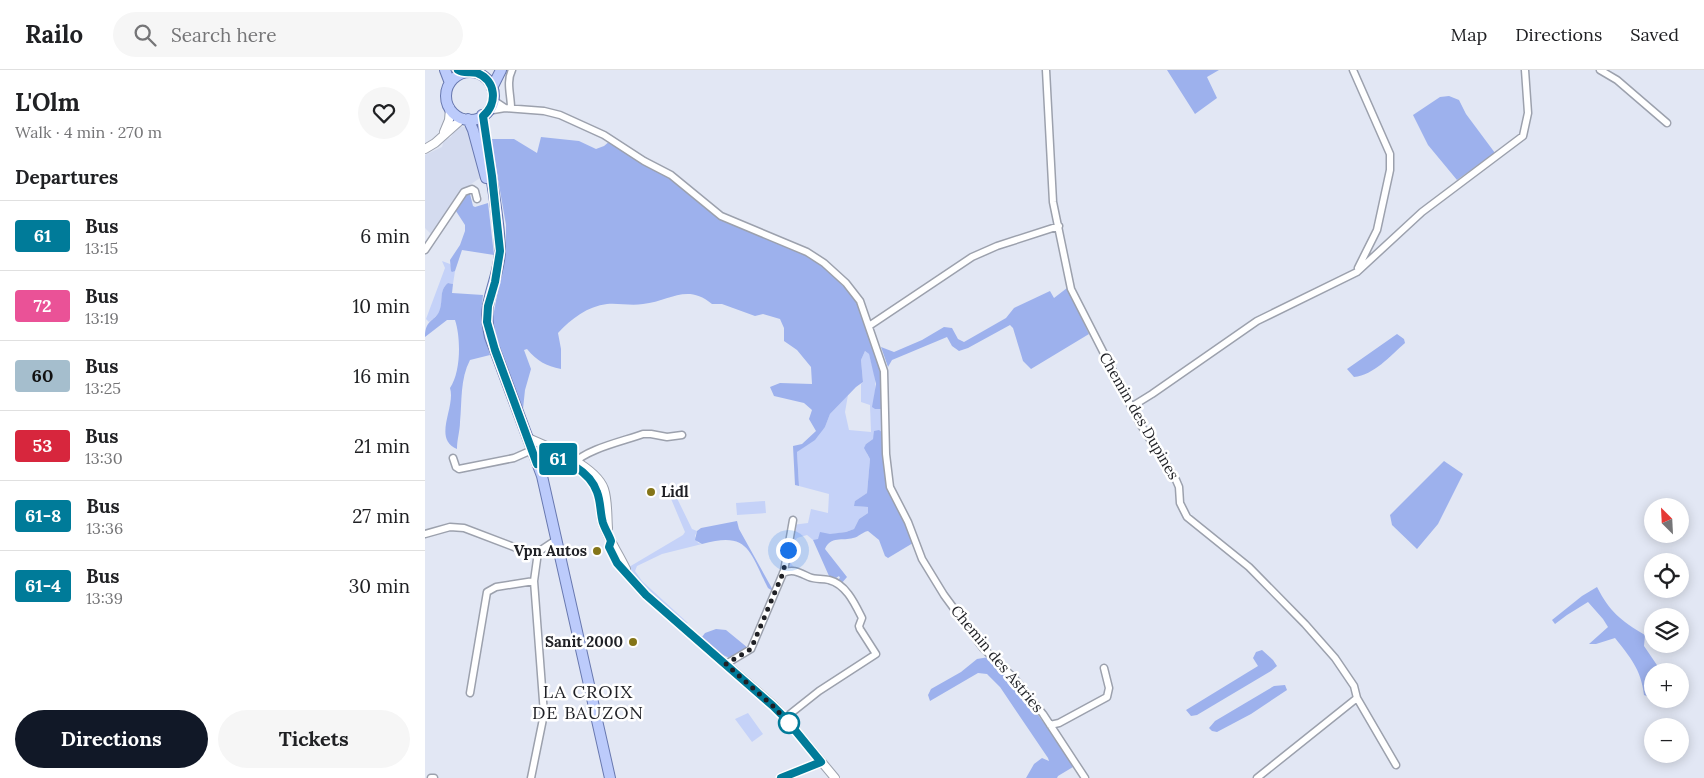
<!DOCTYPE html>
<meta charset="utf-8">
<style>
:root{--surface:#fff;--page:#f6f6f6;--text:#202124;--muted:#757577;--line:#e0e0e0;--accent:#111827}
body{margin:0;font-family:Lora,serif;background:var(--page);color:var(--text);height:100vh;display:flex;flex-direction:column;font-size:19px;white-space:nowrap}
*{box-sizing:border-box;margin:0}
p{font-size:16px;color:var(--muted)}
.icon{flex:none;width:28px;height:28px;fill:none;stroke:currentColor;stroke-width:2;stroke-linecap:round;stroke-linejoin:round}
.map{position:relative;flex:1;overflow:hidden}
.panel{display:flex;flex-direction:column;background:var(--surface);width:425px}
.panel>*{flex:none}
.badge{padding:0 10px;border-radius:4px;font-size:18px;line-height:32px}
.needle{width:32px;rotate:336deg}
.controls{position:absolute;left:1219px;top:428px;display:grid;gap:10px}
.controls a{display:grid;place-items:center;width:45px;height:45px;border-radius:50%;background:var(--surface);box-shadow:0 2px 12px #0003;font-size:25px}
.you{position:absolute;width:25px;height:25px;margin:-12px;border:4px solid #fff;border-radius:50%;background:#1a73e8;box-shadow:0 0 0 8px #1a73e833}
.map>.badge{position:absolute;translate:-50% -50%;box-shadow:0 0 0 2px #fff}
h2{padding:0 15px;font-size:19px;line-height:45px}
.round{display:grid;place-items:center;flex:none;width:52px;height:52px;border-radius:26px;background:var(--page)}
.summary{display:flex;align-items:center;justify-content:space-between;height:85px;padding:0 15px}
h1{font-size:24px;font-weight:700;line-height:38px}
.primary-button{display:flex;gap:10px;margin-top:auto;padding:10px 15px}
.primary-button a{flex:1;height:58px;border-radius:30px;background:var(--accent);color:#fff;font-size:20px;font-weight:700;line-height:58px;text-align:center}
.primary-button a+a{background:var(--page);color:var(--text)}
ul{padding:0;list-style:none}
li{display:flex;align-items:center;gap:15px;height:70px;padding:0 15px;border-top:1px solid var(--line)}
li div{flex:1}
li b{display:block;font-size:19px}
li em{font-style:normal}
li .badge{min-width:55px;font-weight:700;text-align:center}
header{display:flex;align-items:center;gap:30px;box-sizing:border-box;height:70px;padding:0 25px;background:var(--surface);border-bottom:1px solid var(--line)}
header strong{font-size:24px}
nav{display:flex;gap:28px;margin-inline-start:auto;font-size:18px}
.search{width:350px;height:45px;background:var(--page);display:flex;align-items:center;gap:12px;box-sizing:border-box;padding:0 18px;border-radius:28px;color:var(--muted);font-size:19px}
main{display:flex;flex:1;min-height:0}
.map>svg:first-child{display:block}
.built{fill:#d4dbef}
.green{fill:#c5d2f8}
.forest{fill:#9db1ed}
.lines{fill:none;stroke-linecap:round;stroke-linejoin:round}
.minor-casing{stroke:#9ca1ad;stroke-width:9}
.tertiary-casing{stroke:#9ca1ad;stroke-width:10}
.primary-casing{stroke:#6878af;stroke-width:12}
.minor{stroke:#fff;stroke-width:6}
.tertiary{stroke:#fff;stroke-width:8}
.primary{stroke:#bccbfb;stroke-width:10}
.line-casing{stroke:#fff;stroke-width:11}
.line{stroke:#007b99;stroke-width:8}
.walk{stroke:#1f2025;stroke-width:5;stroke-dasharray:0 9}
.poi-dot{fill:#847518;stroke:#fff;stroke-width:2}
.stop-dot{fill:#fff;stroke:#007b99;stroke-width:2.5}
.labels{text-anchor:middle;stroke-width:5;stroke-linejoin:round;paint-order:stroke}
.street-label{font-size:15px;fill:#1f2025;stroke:#fff}
.poi-label{font-size:15px;font-weight:bold;fill:#1f2025;stroke:#fff;text-anchor:end}
.quarter-label{font-size:18px;letter-spacing:1px;fill:#1f2025;stroke:#fff}
</style>
<header>
<strong>Railo</strong>
<div class="search"><svg class="icon" aria-label="search" viewBox="0 0 24 24"><circle cx="10" cy="10" r="6"/><path d="M15 15l6 6"/></svg>Search here</div>
<nav><a>Map</a><a>Directions</a><a>Saved</a></nav>
</header>
<main>
<section class="panel">
<div class="summary"><div><h1>L'Olm</h1><p>Walk · 4 min · 270 m</p></div><a class="round"><svg class="icon" aria-label="heart" viewBox="0 0 24 24"><path d="M12 20l-8-8c-3-5 5-10 8-4 3-6 11-1 8 4z"/></svg></a></div>
<h2>Departures</h2>
<ul>
<li><span class="badge" style="background:#007b99;color:#fff">61</span><div><b>Bus</b><p>13:15</p></div><em>6 min</em></li>
<li><span class="badge" style="background:#ea5297;color:#fff">72</span><div><b>Bus</b><p>13:19</p></div><em>10 min</em></li>
<li><span class="badge" style="background:#a5becd;color:#111">60</span><div><b>Bus</b><p>13:25</p></div><em>16 min</em></li>
<li><span class="badge" style="background:#d7263d;color:#fff">53</span><div><b>Bus</b><p>13:30</p></div><em>21 min</em></li>
<li><span class="badge" style="background:#007b99;color:#fff">61-8</span><div><b>Bus</b><p>13:36</p></div><em>27 min</em></li>
<li><span class="badge" style="background:#007b99;color:#fff">61-4</span><div><b>Bus</b><p>13:39</p></div><em>30 min</em></li>
</ul>
<div class="primary-button"><a>Directions</a><a>Tickets</a></div>
</section>
<div class="map">
<svg width="1279" height="708" viewBox="0 0 1279 708">
<rect width="100%" height="100%" fill="#e2e7f4"/>
<path class="built" d="M35 56 43 58 48 73 55 108 40 118 8 164H6L0 158V85L17 77 19 70 26 67 31 58Z"/>
<path class="green" d="M17 191 25 194 30 201 28 214 23 213C14 220 18 230 15 240 13 245 8 249 4 252L1 249 20 198Z
M440 281 444 284C446 293 450 302 450 311 451 323 448 327 450 339H458V363L449 366 448 369 441 374 442 384 445 389 442 423 430 431V436L443 437V443L434 449 429 459 421 462 395 466 393 470H388L382 465 372 468C369 472 364 489 366 493 366 495 371 498 373 499H362L367 455 383 453 386 439 403 443 404 424 374 416 372 382 393 366 395 361 400 357 405 344 423 325 420 342 424 360 446 362 445 335 436 332V314L438 312 436 290Z
M249 422 267 459 272 461 270 466 273 473 277 474 237 484 212 496 210 501 217 511 263 553 259 554C240 537 216 520 204 497L258 465 260 462 244 424Z
M340 431 341 443 312 445 311 433Z
M323 643 338 664 327 672 310 649Z"/>
<path class="forest" d="M742 0H794L782 7 792 28 770 44Z
M1024 26 1034 30 1041 44 1070 83 1032 110 1003 75 988 45 1015 27Z
M116 67 154 71 171 79 179 76 185 71 242 105 286 141 373 181 397 196 415 213 430 228 453 289 457 311 458 339H450L447 337 451 314 444 284 440 281 436 290 438 312 431 317 405 344 400 357 390 370 372 382 374 416 370 415 368 376 377 374 391 361 384 349 387 340 379 333 349 326 345 317 355 313 387 314 386 297 372 280 359 271V258L355 249 338 244 330 246 297 234H287C262 213 245 231 218 234 206 236 194 233 182 234 163 236 146 249 133 263L136 279V299C121 296 112 291 102 279L99 280 106 299 100 320 98 339 72 275 67 252 81 178V155L66 69H89L112 83Z
M42 123 45 124 48 136 50 137 63 133 69 185 37 180 30 201 27 202 26 201 25 190 35 175 40 161V155L29 138Z
M23 213 28 214 27 223 58 225C55 246 59 265 65 285L45 290C35 309 37 331 35 352 35 361 32 369 32 379 7 369 31 337 25 318 36 302 36 268 30 250H22L0 267C0 248 11 252 15 239 18 230 14 220 23 213Z
M642 218 664 264 606 299 598 291 588 258 585 255 543 278 534 281 527 276 522 267 467 290 463 297 456 277 469 282 497 270 519 257 527 258 533 269 539 272 581 248 589 238 625 221 629 228Z
M972 264 979 269 980 273C965 286 949 305 929 307L922 299Z
M454 360 458 363 461 416 480 452 488 473 463 488 460 486 454 470 443 461C437 462 434 467 428 468 418 471 405 466 400 479L422 507 416 514 412 510 415 508 414 506 411 508 404 506 388 470 393 469 395 462 405 464 421 462 429 459 434 449 443 443V437L429 436 430 431 442 423 445 389 439 378 441 374 448 369 449 361Z
M1019 391 1038 404 1013 454 992 479 967 455 965 445Z
M312 451 314 459 349 522 343 518C324 481 324 461 277 474L270 470 272 461 276 458Z
M1172 517C1185 542 1195 550 1220 565L1219 576 1236 601H1228L1227 628 1219 625C1216 599 1205 587 1190 568L1171 574H1164L1183 557 1178 549 1163 532 1142 545 1130 554 1127 550 1157 526Z
M291 559 301 560 323 578 304 588 296 584 277 567 280 563Z
M837 580 848 590 852 596 846 601 772 645 766 646 761 640 833 596 828 588 831 582Z
M564 587C596 621 624 657 648 697L633 706 632 708H601L609 694 617 688 624 691 623 688 575 617 562 604 553 603 505 631 503 625 506 619 536 602 552 589Z
M860 615 862 620 826 644 792 662 787 661 784 658 790 651 849 616Z"/>
<g class="lines">
<g class="minor-casing">
<path id="minor" d="M621 0 628 132 646 219 714 352 751 410 754 417 755 433 762 447 824 497 880 554 910 588 929 616 932 628 971 695
M928 0 965 84V100L952 160 933 198
M1175 0 1192 10 1242 53
M68 30 80 38
M86 38C86 25 81 12 87 0
M62 41 80 38 119 41 135 45 179 65 219 91 246 105 296 146 382 182 399 193 421 213 435 231 459 301 461 384 465 417 483 452 497 489 519 525 558 578 590 609 618 644 660 708
M0 180 39 122 47 119 50 121 52 129
M444 256 547 187 572 176 634 156
M706 337 727 324 832 251 932 202 997 142 1098 66 1103 43 1100 0
M28 388 31 397 34 399 89 388 107 380
M148 394C161 379 199 371 218 364H226L242 367 257 365
M0 464 25 457 39 458 102 482H113
M358 503C368 498 375 503 384 507 391 510 397 508 404 510 421 514 430 534 437 548L434 556 435 559 451 584 394 621 360 648
M301 594 326 579 359 501 368 450
M45 623 62 522 71 517 109 511
M625 655 634 653 682 627 684 618 679 598
M6 708H9
M106 708 119 644 109 511 113 482 131 470
M356 708 396 692
M832 708 932 628"/>
</g>
<g class="tertiary-casing">
<path id="tertiary" d="M19 62 24 50 25 38
M0 79 10 73 38 48
M103 368C124 377 171 396 179 419 183 431 182 446 183 458
M112 394 118 388C139 386 167 403 173 424 176 434 175 445 178 454 184 470 194 484 201 499
M186 471 184 477 192 493 221 525 348 635 360 648 410 708"/>
</g>
<g class="primary-casing">
<path id="primary" d="M20 0 25 13
M21 26a24 24 0 1 1 48 0a24 24 0 1 1-48 0Z
M67 18 76 0
M57 45C61 90 74 135 75 180 75 199 66 217 63 236 61 247 63 257 65 267L117 406 185 708
M43 49 48 60 61 108"/>
</g>
<use href="#minor" class="minor"/>
<use href="#tertiary" class="tertiary"/>
<use href="#primary" class="primary"/>
</g>
<g class="lines">
<g class="line-casing">
<path id="line" d="M33 0C39 4 45 1 52 3 71 10 73 34 58 46L67 106 75 181 70 212 63 236 62 252 70 280 112 394 118 388C139 386 165 402 172 422 176 432 175 443 178 453 180 459 184 465 186 471L184 477 192 493 221 525 348 636 360 648 396 692 356 708"/>
</g>
<use href="#line" class="line"/>
<path class="walk" d="M363 480 358 503 326 579 301 594 348 636 364 653"/>
</g>
<g class="poi-dot">
<circle cx="226" cy="422" r="5"/>
<circle cx="172" cy="481" r="5"/>
<circle cx="208" cy="572" r="5"/>
</g>
<circle class="stop-dot" cx="364" cy="653" r="10"/>
<g class="labels">
<g class="street-label">
<text transform="translate(714 346) rotate(60)" y="5">Chemin des Dupines</text>
<text transform="translate(572 589) rotate(50)" y="5">Chemin des Astries</text>
</g>
<g class="poi-label">
<text x="236" y="427" text-anchor="start">Lidl</text>
<text x="162" y="486">Vpn Autos</text>
<text x="198" y="577">Sanit 2000</text>
</g>
<g class="quarter-label">
<text x="163" y="628">LA CROIX<tspan x="163" dy="21">DE BAUZON</tspan></text>
</g>
</g>
</svg>
<div class="controls">
<a><svg class="needle" viewBox="-14 -14 28 28"><path d="M0-13l5 13h-10z" fill="#e53935"/><path d="M0 13l5-13h-10z" fill="#757577"/></svg></a>
<a><svg class="icon" aria-label="locate" viewBox="0 0 24 24"><circle cx="12" cy="12" r="6"/><path d="M12 2v4M12 18v4M2 12h4M18 12h4"/></svg></a>
<a><svg class="icon" aria-label="layers" viewBox="0 0 24 24"><path d="M12 4l9 5-9 5-9-5zM3 14l9 5 9-5"/></svg></a>
<a>+</a>
<a>−</a>
</div>
<div class="you" style="left:363px;top:480px"></div>
<b class="badge" style="left:133px;top:389px;background:#007b99;color:#fff">61</b>
</div>
</main>
